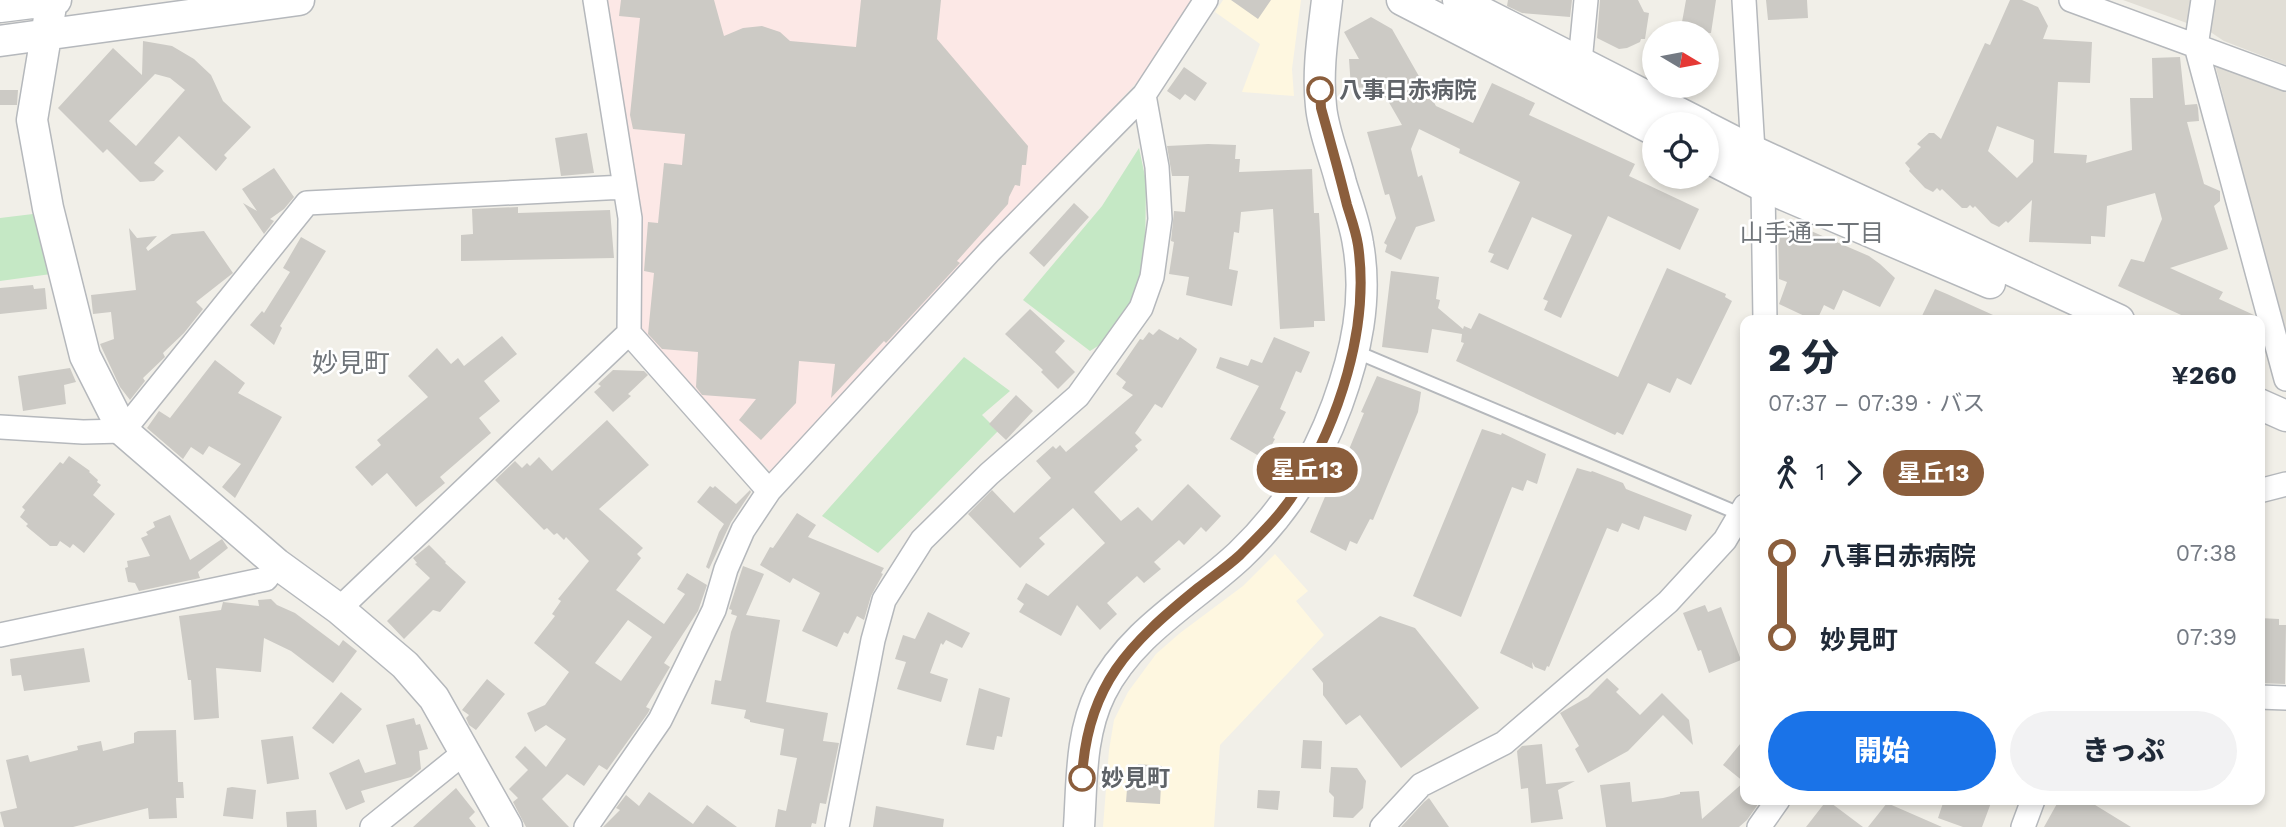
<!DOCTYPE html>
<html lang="ja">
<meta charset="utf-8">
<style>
:root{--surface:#fff;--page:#f2f2f3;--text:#1f2937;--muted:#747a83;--accent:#1a73e8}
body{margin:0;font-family:"Work Sans","Noto Sans JP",sans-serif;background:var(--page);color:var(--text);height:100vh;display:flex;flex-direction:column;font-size:26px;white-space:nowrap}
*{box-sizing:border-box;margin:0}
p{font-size:23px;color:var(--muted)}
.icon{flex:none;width:38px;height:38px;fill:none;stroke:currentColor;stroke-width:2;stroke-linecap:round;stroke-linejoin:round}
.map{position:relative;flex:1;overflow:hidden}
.drawer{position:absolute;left:1740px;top:315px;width:525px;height:490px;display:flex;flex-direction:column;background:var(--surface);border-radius:14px;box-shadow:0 4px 10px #0003}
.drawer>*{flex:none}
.badge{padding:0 14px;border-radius:23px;font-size:24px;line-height:46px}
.needle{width:46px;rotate:100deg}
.fabs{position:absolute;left:1642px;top:21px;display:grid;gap:14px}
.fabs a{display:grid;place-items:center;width:77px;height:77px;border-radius:50%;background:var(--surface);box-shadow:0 4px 10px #0003;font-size:35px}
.map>.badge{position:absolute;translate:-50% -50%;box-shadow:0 0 0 4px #fff}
.legs{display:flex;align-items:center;gap:10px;height:77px;padding:0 28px;font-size:23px}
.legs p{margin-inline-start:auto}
.headline{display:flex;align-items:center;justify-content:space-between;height:119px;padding:0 28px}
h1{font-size:38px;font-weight:800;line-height:52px}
.action{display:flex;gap:14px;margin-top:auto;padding:14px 28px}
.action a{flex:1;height:80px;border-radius:42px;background:var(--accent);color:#fff;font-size:28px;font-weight:800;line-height:80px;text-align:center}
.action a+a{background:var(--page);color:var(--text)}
ul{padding:0 28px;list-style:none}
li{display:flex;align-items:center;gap:24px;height:84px;font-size:26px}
li i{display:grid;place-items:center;width:10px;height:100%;margin:0 9px;background:currentColor}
li i::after{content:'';width:18px;height:18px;margin:-9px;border:5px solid;border-radius:50%;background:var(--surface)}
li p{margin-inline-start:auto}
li:first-child i{background:linear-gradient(#0000 50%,currentColor 0)}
li:last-child i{background:linear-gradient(currentColor 50%,#0000 0)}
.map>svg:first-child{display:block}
.commercial{fill:#fef7e0}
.education{fill:#e1ded6}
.medical{fill:#fce8e6}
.green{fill:#c5e8c5}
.building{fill:#cccac5;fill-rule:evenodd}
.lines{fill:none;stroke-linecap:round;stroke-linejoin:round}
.service-casing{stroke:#b5b8bc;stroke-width:16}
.minor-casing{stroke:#b5b8bc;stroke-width:26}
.tertiary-casing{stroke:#b5b8bc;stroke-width:33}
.service{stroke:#fff;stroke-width:12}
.minor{stroke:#fff;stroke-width:23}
.tertiary{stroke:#fff;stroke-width:30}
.line-1-casing{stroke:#fff;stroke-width:16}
.line-1{stroke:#8b5e3c;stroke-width:10}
.stop-1-dot{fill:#fff;stroke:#8b5e3c;stroke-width:3.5}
.labels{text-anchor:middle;stroke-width:5;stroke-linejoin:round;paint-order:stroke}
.stop-label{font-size:23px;font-weight:bold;fill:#5f6368;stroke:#fff;text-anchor:start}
.neighbourhood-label{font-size:24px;fill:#70757a;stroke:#fff}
.quarter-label{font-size:26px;fill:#70757a;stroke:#fff}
</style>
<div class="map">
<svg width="2286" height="827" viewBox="0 0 2286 827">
<rect width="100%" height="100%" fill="#f1efe8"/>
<path class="commercial" d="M1223 0H1301L1292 69 1294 96 1242 92 1260 44 1215 12Z
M1275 554 1308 591 1296 601 1324 635 1220 745 1214 827H1103L1109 750 1114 720 1128 692 1156 654 1180 633 1243 586Z"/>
<path class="education" d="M2123 0H2286V65L2224 41 2209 31Z
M2212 52 2286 82V343Z"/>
<path class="medical" d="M605 0H1195L1138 81 772 473 637 336Z"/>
<path class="green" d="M1139 148 1146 181 1145 259 1139 288 1119 324 1101 344 1090 351 1023 300 1102 206Z
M33 214 51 274 0 281V218Z
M964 357 1010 391 982 415 998 431 878 553 822 516Z"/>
<path class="building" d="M621 0H714L724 36 743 28 762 26 780 32 790 41 856 47 861 0H941L937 39 1028 146 1026 165H1022L1020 186 1015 185 1009 197 1008 204 957 261 960 263 886 343 884 341 831 398 835 364 799 361 796 403 761 440 739 420 756 399 702 395 696 387 698 352 662 349 648 334 654 273 644 271 648 222 658 223 664 163 682 165 685 134 633 129 630 115 640 18 619 16Z
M1231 0H1271L1258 19Z
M1508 0H1572L1570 17 1522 13 1507 6Z
M1600 0H1638L1644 12 1649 13 1645 39H1641L1640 42 1627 48 1619 49 1597 38Z
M1686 0H1716L1711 33H1680Z
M1766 0H1807L1808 18 1768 20Z
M2010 0H2022L2038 7 2048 26 2043 39 2092 42 2090 83 2058 82 2054 153 2087 155 2086 163 2132 150 2130 98H2153L2152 58 2180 57 2185 105 2197 104 2198 108 2199 121 2187 122 2204 184 2220 191V201L2214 206 2228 249 2170 268 2223 292 2219 299 2254 315 2256 320H2192L2118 286 2131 259 2144 262 2162 219 2155 193 2107 206 2105 237 2091 236V244L2029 242 2032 200 2008 223 2006 221 1999 227 1991 223 1975 206 1973 208 1970 205 1967 208H1962L1942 189 1940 191 1937 188 1933 192 1925 188 1909 171 1910 169 1905 163 1921 147 1917 144 1929 133H1934L1941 139 1985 43 1990 45ZM1997 126 2034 140 2033 162 2017 178 1988 151Z
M1371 17 1392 29 1436 106 1473 123 1492 83 1535 103 1529 115 1635 164 1629 176 1699 209 1680 250 1608 216 1561 318 1544 310 1548 301 1543 299 1572 235 1532 217 1508 270 1490 262 1494 254 1488 252 1520 182 1459 153 1460 149 1419 129 1411 149 1418 177 1422 175 1435 221 1416 227 1401 260 1385 252 1387 245 1384 243 1396 218 1389 194 1385 195 1367 132 1402 125 1387 99 1379 93 1375 87 1351 88 1349 59H1359L1344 32Z
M143 41 172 46 194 59 211 75 223 101 251 127 224 155 227 158 216 171 179 136 154 163 164 171 154 181 140 182 107 149 103 153 58 108 113 48 142 75ZM155 74 170 78 185 90 136 146 109 121Z
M1184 67 1207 83 1195 101 1185 94 1180 100 1167 91Z
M0 90H18L17 105H0Z
M587 133 594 173 561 176 555 138Z
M1208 144 1236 145 1235 159H1240L1239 172 1312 169 1314 213H1319L1325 321H1314V327L1280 329 1273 209 1241 212 1239 233 1234 232 1229 269 1238 271 1232 306 1186 295 1189 277 1169 274 1174 242 1171 241 1174 211 1185 212 1189 176H1172L1167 146Z
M274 168 294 197 284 209 270 219 274 221 264 234 243 203 257 211 242 189Z
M1074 203 1089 217 1044 267 1029 253Z
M518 207V213L610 210 614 258 461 261V235L473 234 472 209Z
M1778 226H1795L1811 231 1869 256 1880 264 1895 278 1880 307 1843 290 1834 310 1824 305 1818 318 1815 317 1813 320 1779 304 1787 282 1779 279Z
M129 228 137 238 157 236 146 248 148 251 172 234 204 231 233 273 196 302 203 309 184 333 163 353 165 357 143 378 145 381 130 400 120 387 100 344 114 339 111 312 93 314 91 295 136 290Z
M301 237 326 251 280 326 282 328 274 345 250 325 262 311 264 313 290 272 283 268Z
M1667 268 1726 294 1725 297 1732 301 1691 385 1677 378 1670 393 1648 383 1623 435 1617 432 1615 435 1456 361 1464 343 1461 342 1462 334 1432 329 1428 353 1382 347 1391 271 1439 277 1436 299 1440 300 1438 308 1463 329 1464 326 1471 329 1479 313 1618 377Z
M33 285 34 289 45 288 47 309 0 314V288Z
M1935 289 1947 294 2004 320H1920Z
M1030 309 1065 341 1055 352 1075 372 1058 389 1041 372 1043 370 1005 334Z
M1159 329 1178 340 1180 337 1197 349 1196 352 1162 408 1155 404 1135 433 1142 440 1135 446 1138 450 1094 492 1121 521 1138 507 1152 521 1188 484 1221 516 1206 532 1201 527 1184 545 1179 540 1154 562 1161 569 1144 583 1137 576 1107 603 1117 614 1100 630 1077 605 1061 636 1019 612 1024 604 1017 599 1026 583 1048 596 1105 543 1073 508 1039 538 1045 544 1020 568 968 514 992 490 1014 513 1051 478 1036 461 1053 446 1056 449 1060 445 1066 452 1133 395 1122 388 1126 382 1116 374 1140 339 1143 340 1149 332 1153 335Z
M502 336 517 354 484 381 500 401 479 418 491 433 440 477 445 483 416 507 387 473 372 486 355 467 381 445 377 440 428 397 408 376 437 348 451 364 458 358 464 366Z
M1274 337 1310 352 1301 373 1296 371 1280 409 1286 412 1273 438 1275 439 1264 459 1230 439 1259 386 1216 368 1220 357 1248 366 1251 359 1262 363Z
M215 360 245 383 238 393 282 417 235 498 222 487 241 464 209 446 203 455 191 447 183 459 147 428 159 411 170 418Z
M70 368 76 382 64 385 66 404 23 411 18 376Z
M613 370 644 371 648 375 628 394 631 396 613 412 594 392 601 386 598 384Z
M1377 376 1421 392 1418 412 1373 520 1370 519 1357 544 1350 541 1346 551 1310 532 1327 492 1331 493 1364 413 1361 412Z
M1016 395 1033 411 1006 440 989 424Z
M607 420 649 465 599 509 643 548 637 554 641 558 616 590 664 624 685 594 677 589 687 573 707 585 698 611 664 663 670 667 646 707 650 709 648 713 607 770 599 765 584 786 567 774 542 799 569 827H526L513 802 518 798 509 789 528 770 515 757 525 746 546 767 566 739 546 725 535 732 527 713 545 705 569 672 534 643 555 616 552 614 561 601 558 599 589 561 566 537 564 540 557 533 554 535 547 528 544 530 495 480 515 461 522 468 527 463 530 466 539 457 552 471ZM628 620 652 637 621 681 595 663Z
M1482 429 1501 435 1502 433 1546 454 1537 484 1527 480 1523 491 1512 487 1461 617 1413 596Z
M69 456 90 471 89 472 98 480 97 482 101 485 93 495 115 514 84 553 73 544 70 548 60 541 57 546H50L26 526 28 524 20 517 25 510 22 507 60 462 63 464Z
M1577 468 1591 472 1592 471 1623 483 1626 489 1692 515 1686 531 1644 516 1639 530 1622 523 1618 532 1607 528 1549 667 1547 666 1545 671 1535 667 1532 662 1533 669 1500 653Z
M710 486 713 488 715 486 736 504 750 490 751 492 731 522 709 569 706 567 719 532 724 524 697 502Z
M797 513 816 525 808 537 884 568 881 573 883 574 871 596 864 620 857 616 848 634 844 632 837 647 802 631 820 593 793 578 790 583 760 565 770 547 773 548Z
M170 515 190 560 222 539 228 548 198 572 200 578 139 591 135 583 128 582 125 568 128 567 127 561 150 556 141 538 148 535 146 532 155 527 153 522Z
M429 545 446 562 445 563 466 582 440 612 433 610 404 639 387 621 430 578 415 564 417 563 413 558Z
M743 566 764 574 746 615 780 620 766 702 828 713 823 741 839 743 826 804 820 803 816 824 812 823 811 827H775L778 809 786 811 797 758 780 755 784 729 750 722V720L744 718 746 710 711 704 715 680 721 681 731 632 737 616 731 614 732 610 729 609Z
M271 599 277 605 295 613 339 646 343 640 357 651 333 683 291 651 264 638 261 672 216 668 219 718 194 720 191 680H188L179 616 221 610 223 602 259 606 258 600Z
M1705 605 1708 612 1721 607 1741 660 1709 673 1701 650 1698 651 1683 613Z
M928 612 970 633 962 648 946 640 943 645 941 643 930 673 948 679 941 702 897 689 906 662 895 659 903 635 915 639Z
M1380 616 1415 628 1479 708 1401 768 1360 715 1346 725 1323 695V683L1312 669Z
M2259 618 2279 619V625H2286L2285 684 2259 683Z
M84 648 90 682 24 691 21 675 12 676 10 659Z
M1607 678 1619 689 1616 692 1640 715 1662 693 1689 720 1693 745 1663 715 1628 751 1588 773 1575 749 1579 746 1560 713 1588 697Z
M487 679 505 694 476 730 469 725 466 718 469 715 462 710Z
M979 688 1010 698 1002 737 997 736 994 750 966 745Z
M341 692 362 709 333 744 312 728Z
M414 718 416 725 420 724 428 749 419 751 421 769 411 777 361 791 365 802 346 810 329 773 359 759 365 773 396 764 386 725Z
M176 730 178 782H183L184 798H176L177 818 149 819 148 808 73 827H4L0 812 17 808 6 760 28 755 30 762 78 750 77 746 101 741 103 751 134 743V733L138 731Z
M293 736 299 779 267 784 261 740Z
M1745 738V800H1761L1747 820 1739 827H1606L1600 785 1630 782 1632 802 1663 798 1680 794V792L1699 791 1702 819 1744 782 1723 765Z
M1303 740 1322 741 1321 769 1301 768Z
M1542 744 1546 784 1575 781 1558 790 1563 819 1531 823 1528 788 1521 789 1517 751 1522 746Z
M1138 764 1162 766 1160 804 1126 802 1128 776 1138 777Z
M1331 767 1357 768 1366 781 1363 808 1353 818 1333 817 1334 797 1329 792Z
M232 787 256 790 253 819 223 816 227 788Z
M456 788 475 812 469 818 476 827H413Z
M1258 790 1280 791 1278 810 1257 808Z
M649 792 693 824 707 805 737 827H603L620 810 616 808 626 795 639 806Z
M1429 798 1449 827H1401L1424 802Z
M1827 800 1863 827H1806Z
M1950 800H1992L1982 827H1963L1938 818 1943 803 1948 805Z
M2059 800H2087L2131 827H2044Z
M1887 803 1942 827H1868Z
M876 806 944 819 943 827H873Z
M316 810 317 827H287L286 812Z"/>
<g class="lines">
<g class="service-casing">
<path id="service" d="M1366 356 1740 514"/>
</g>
<g class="minor-casing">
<path id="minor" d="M595 0 630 218 629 333 769 491
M1744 0 1753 151
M2071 0 2286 79
M2203 0 2196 46 2286 379
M1580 62 1586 0
M1763 186 1765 320
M0 427 83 432 123 431 307 203 625 187
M2259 491 2286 484
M339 609 629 333
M0 635 266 579 277 564
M2259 697 2286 698
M372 827 465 752
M586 827 660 720 714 610 726 569 743 530 769 491 990 251 1144 95 1206 0
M837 827 873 640 884 600 922 540 989 474 1078 396 1141 308 1152 277 1160 219 1157 167 1144 95
M1382 827 1421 785 1504 743 1668 602 1725 540 1745 506
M1759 827 1778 800
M2023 827 2033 800"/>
</g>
<g class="tertiary-casing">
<path id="tertiary" d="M52 0 32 120 48 208 85 356 123 431 277 564 339 609 405 665 434 698 507 827
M1402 0 1654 130
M1458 0 1701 124
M0 7 56 0
M0 41 299 0
M1706 127 1753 151 2119 320
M1706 157 1763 186 1990 283
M2259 404 2286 416
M1079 827C1082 782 1080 734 1101 692 1131 632 1193 599 1240 555 1285 512 1315 464 1337 405 1356 353 1368 299 1358 244 1355 223 1347 203 1341 183 1335 158 1323 131 1321 106 1317 70 1323 35 1327 0"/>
</g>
<use href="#service" class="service"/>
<use href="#minor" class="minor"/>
<use href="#tertiary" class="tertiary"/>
</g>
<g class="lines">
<g class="line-1-casing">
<path id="line-1" d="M1082 778C1087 685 1129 644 1198 588 1212 577 1227 567 1240 555 1259 536 1281 515 1295 492 1339 422 1370 327 1358 245 1356 232 1351 218 1347 205 1339 172 1330 140 1321 108L1320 90"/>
</g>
<use href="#line-1" class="line-1"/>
</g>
<g class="stop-1-dot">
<circle cx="1320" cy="90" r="12"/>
<circle cx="1082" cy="778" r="12"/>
</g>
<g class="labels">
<g class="stop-label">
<text x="1339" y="98">八事日赤病院</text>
<text x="1101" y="786">妙見町</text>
</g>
<g class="neighbourhood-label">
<text x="1812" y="241">山手通二丁目</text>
</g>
<g class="quarter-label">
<text x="351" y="372">妙見町</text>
</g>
</g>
</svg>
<div class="fabs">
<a><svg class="needle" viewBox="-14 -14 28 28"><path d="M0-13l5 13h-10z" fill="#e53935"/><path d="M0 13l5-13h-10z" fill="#747a83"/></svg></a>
<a><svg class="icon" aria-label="locate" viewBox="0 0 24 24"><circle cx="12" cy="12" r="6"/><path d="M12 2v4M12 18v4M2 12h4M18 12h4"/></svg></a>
</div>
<b class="badge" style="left:1307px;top:470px;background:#8b5e3c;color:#fff">星丘13</b>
<section class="drawer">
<div class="headline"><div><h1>2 分</h1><p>07:37 – 07:39 · バス</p></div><b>¥260</b></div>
<div class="legs"><svg class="icon" aria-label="walk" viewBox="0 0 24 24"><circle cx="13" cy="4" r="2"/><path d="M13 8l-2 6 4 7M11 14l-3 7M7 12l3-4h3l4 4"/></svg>1<svg class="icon" aria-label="forward" viewBox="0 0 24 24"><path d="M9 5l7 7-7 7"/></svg><b class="badge" style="background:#8b5e3c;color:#fff">星丘13</b></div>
<ul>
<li><i style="color:#8b5e3c"></i><b>八事日赤病院</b><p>07:38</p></li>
<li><i style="color:#8b5e3c"></i><b>妙見町</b><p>07:39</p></li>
</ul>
<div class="action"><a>開始</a><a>きっぷ</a></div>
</section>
</div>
